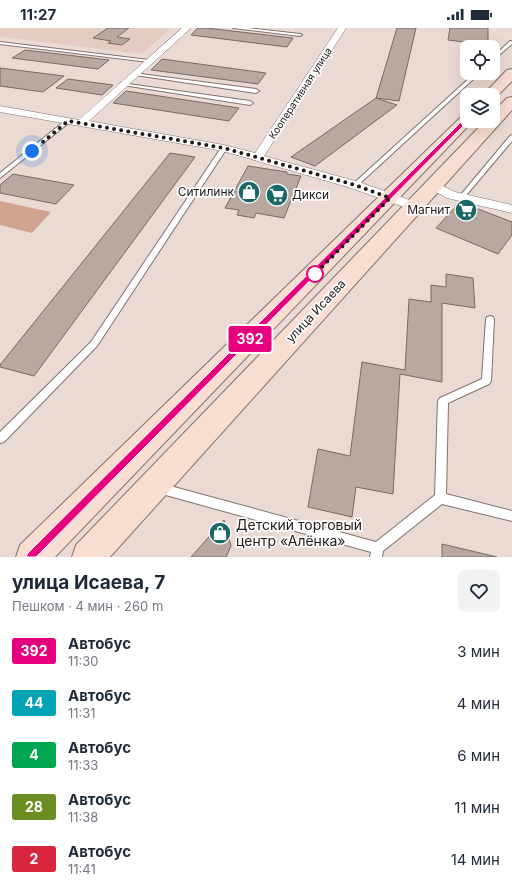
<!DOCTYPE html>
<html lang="ru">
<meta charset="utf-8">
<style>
:root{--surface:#fff;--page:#f2f2f3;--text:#1f2937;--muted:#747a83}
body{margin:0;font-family:Inter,sans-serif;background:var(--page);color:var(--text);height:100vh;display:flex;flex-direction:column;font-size:15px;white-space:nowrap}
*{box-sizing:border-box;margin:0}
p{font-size:13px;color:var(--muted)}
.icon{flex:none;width:22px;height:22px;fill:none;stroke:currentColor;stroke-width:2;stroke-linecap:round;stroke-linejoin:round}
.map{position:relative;height:529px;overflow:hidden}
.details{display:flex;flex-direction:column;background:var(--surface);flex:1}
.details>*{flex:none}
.badge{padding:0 8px;border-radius:3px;font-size:14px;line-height:26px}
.tools{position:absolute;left:460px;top:12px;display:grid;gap:8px}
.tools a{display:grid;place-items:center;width:40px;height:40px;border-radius:8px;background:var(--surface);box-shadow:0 4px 16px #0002;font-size:20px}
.you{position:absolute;width:20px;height:20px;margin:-10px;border:3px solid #fff;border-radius:50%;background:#1a73e8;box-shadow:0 0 0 6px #1a73e833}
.map>.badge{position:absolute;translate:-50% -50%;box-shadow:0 0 0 2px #fff}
.round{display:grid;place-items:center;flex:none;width:42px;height:42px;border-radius:8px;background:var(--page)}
.overview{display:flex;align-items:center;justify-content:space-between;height:68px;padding:0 12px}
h1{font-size:19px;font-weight:700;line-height:30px}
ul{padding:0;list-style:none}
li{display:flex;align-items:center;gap:12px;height:52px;padding:0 12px}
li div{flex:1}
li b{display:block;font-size:15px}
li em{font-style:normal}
li .badge{min-width:44px;font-weight:700;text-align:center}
.status{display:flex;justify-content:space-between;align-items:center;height:28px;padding:0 20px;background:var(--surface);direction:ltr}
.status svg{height:11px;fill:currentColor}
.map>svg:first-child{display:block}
.built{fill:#e4ccc2}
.green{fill:#cfa491}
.building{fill:#b8a8a1;stroke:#786963}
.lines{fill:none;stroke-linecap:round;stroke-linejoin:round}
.lane-casing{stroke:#81726c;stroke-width:2}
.street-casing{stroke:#81726c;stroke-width:1}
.secondary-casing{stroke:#81726c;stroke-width:2}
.lane{fill:#fff;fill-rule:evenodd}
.street{fill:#fff;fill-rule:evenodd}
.secondary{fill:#f8ddd1;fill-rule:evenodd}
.line{fill:#e6007e;stroke:#fff}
.walk{stroke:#201a17;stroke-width:4;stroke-dasharray:0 7.2}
.stop-dot{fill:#fff;stroke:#e6007e;stroke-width:2}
.labels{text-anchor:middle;stroke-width:3.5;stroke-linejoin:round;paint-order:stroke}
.far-street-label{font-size:10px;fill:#201a17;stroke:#fff}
.poi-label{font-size:12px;fill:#201a17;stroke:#fff;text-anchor:end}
.street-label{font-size:12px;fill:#201a17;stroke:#fff}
.near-poi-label{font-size:14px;fill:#201a17;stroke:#fff;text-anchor:start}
</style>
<div class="status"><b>11:27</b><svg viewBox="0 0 49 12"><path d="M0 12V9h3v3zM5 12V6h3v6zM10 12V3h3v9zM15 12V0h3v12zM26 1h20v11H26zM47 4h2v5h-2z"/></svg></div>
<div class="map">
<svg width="512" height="529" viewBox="0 0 512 529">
<rect width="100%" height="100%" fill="#ebdad3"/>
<path class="built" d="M0 0H171L142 26 0 9Z"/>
<path class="green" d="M0 173 51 184 32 205 0 197Z"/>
<path class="building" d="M108 0H129L117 9 130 11 122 17 108 15 111 13 93 10Z
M198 0H206L293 10 287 19 191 7Z
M397 0H416L399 73 376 70Z
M450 0H488V17L448 12Z
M25 22 109 32 98 41 12 30Z
M162 31 266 45 258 56 151 42Z
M0 40 64 48 43 64 0 58Z
M68 51 113 57 102 67 56 60Z
M126 63 239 80 229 93 113 75Z
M376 70 397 77 315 138 291 129Z
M170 125 195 129 34 348 0 339V337Z
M248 138 287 144V146L301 148 284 190 256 185 254 190 237 187 239 182 225 180Z
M13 146 74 157 56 176 0 165V157Z
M460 174 512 194V207L498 226 436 200Z
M446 246 473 250 475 280 442 275V354L400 346 393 466 356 459 352 489 308 479 318 421 350 428 362 334 405 342 409 271 431 274V257L446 259Z
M224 492 231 518 226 529H191Z
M442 516 497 529H442Z"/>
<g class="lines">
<g class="lane-casing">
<path id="lane" d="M233 0H247L300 6 302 7 300 8Z
M510 13H512V16L493 32V29Z
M0 14 149 32 151 33 149 34 0 16Z
M133 45 256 61 259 63 256 65 135 47H133Z
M475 45H480L357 158H353V156Z
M121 55 250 73 253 75 250 77 123 57 121 56Z
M66 92 71 93 0 150V145Z
M512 107V113L463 171H459V169L510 108Z
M224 118 227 120 97 318 4 414 0 415V404L91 314 221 120Z
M490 288 493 289 494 291 491 353 489 356 448 375 446 466 512 483V493L442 476 383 523 382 529H370L371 524 155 464 154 460 155 456 159 455 376 514 435 467 438 373 440 370 482 351 486 291 487 289Z"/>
</g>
<g class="street-casing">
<path id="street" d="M182 0H191L89 93 224 117 255 125 338 0H346L264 128 359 154 418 175 420 178 418 181H410L351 160 223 123 0 84V78L79 92Z
M433 153 455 164 512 177V185L447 170 429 160 427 157 429 154Z"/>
</g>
<g class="secondary-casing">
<path id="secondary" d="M512 41V53L495 70H493V67H483L507 42Z
M512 69V82L110 529H72L76 517 485 93H493V84L507 70Z
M467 86V93H473L472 94 55 529H16L20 517 462 88Z"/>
</g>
<use href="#lane" class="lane"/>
<use href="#street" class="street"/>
<use href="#secondary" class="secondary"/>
</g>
<path class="line" d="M465 90 470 91 36 529H26L28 525Z"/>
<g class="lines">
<path class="walk" d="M32 123 68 93 224 120 355 157 390 170 315 246"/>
</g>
<defs>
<g id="shop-disc" transform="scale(1.15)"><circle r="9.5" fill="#196767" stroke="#fff"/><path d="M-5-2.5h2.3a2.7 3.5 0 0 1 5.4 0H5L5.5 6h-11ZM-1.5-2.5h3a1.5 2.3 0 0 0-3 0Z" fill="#fff"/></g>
<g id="supermarket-disc" transform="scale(1.15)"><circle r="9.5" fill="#196767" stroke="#fff"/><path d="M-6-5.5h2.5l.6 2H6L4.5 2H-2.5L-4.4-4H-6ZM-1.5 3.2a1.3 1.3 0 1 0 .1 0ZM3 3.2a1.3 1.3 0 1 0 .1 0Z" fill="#fff"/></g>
</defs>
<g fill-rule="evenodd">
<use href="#shop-disc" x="249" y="164"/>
<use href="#supermarket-disc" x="277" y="167"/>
<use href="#supermarket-disc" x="466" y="182"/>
<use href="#shop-disc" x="220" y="505"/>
</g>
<circle class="stop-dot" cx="315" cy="246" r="8"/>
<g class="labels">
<g class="far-street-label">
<text transform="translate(300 65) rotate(-57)" y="4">Кооперативная улица</text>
</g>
<g class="poi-label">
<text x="234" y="168">Ситилинк</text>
<text x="292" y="171" text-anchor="start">Дикси</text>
<text x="450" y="186">Магнит</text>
</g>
<g class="street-label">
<text transform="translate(316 283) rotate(-47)" y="4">улица Исаева</text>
</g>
<g class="near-poi-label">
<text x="236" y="502">Детский торговый<tspan x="236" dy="16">центр «Алёнка»</tspan></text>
</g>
</g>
</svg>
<div class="tools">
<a><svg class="icon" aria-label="locate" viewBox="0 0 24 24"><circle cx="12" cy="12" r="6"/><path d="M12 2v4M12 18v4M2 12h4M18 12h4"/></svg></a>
<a><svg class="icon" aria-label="layers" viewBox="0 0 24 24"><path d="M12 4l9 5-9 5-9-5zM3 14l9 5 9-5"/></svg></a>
</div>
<div class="you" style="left:32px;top:123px"></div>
<b class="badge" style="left:250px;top:311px;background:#e6007e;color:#fff">392</b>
</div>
<section class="details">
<div class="overview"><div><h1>улица Исаева, 7</h1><p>Пешком · 4 мин · 260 m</p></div><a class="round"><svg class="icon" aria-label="heart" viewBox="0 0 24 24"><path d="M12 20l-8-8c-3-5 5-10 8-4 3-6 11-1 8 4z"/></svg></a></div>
<ul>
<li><span class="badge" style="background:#e6007e;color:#fff">392</span><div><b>Автобус</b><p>11:30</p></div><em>3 мин</em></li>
<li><span class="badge" style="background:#00a3b4;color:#fff">44</span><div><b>Автобус</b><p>11:31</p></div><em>4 мин</em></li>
<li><span class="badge" style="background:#00a651;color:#fff">4</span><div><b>Автобус</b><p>11:33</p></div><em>6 мин</em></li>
<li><span class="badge" style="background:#6b8e23;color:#fff">28</span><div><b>Автобус</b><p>11:38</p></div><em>11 мин</em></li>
<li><span class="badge" style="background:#d7263d;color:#fff">2</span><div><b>Автобус</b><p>11:41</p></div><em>14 мин</em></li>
</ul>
</section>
